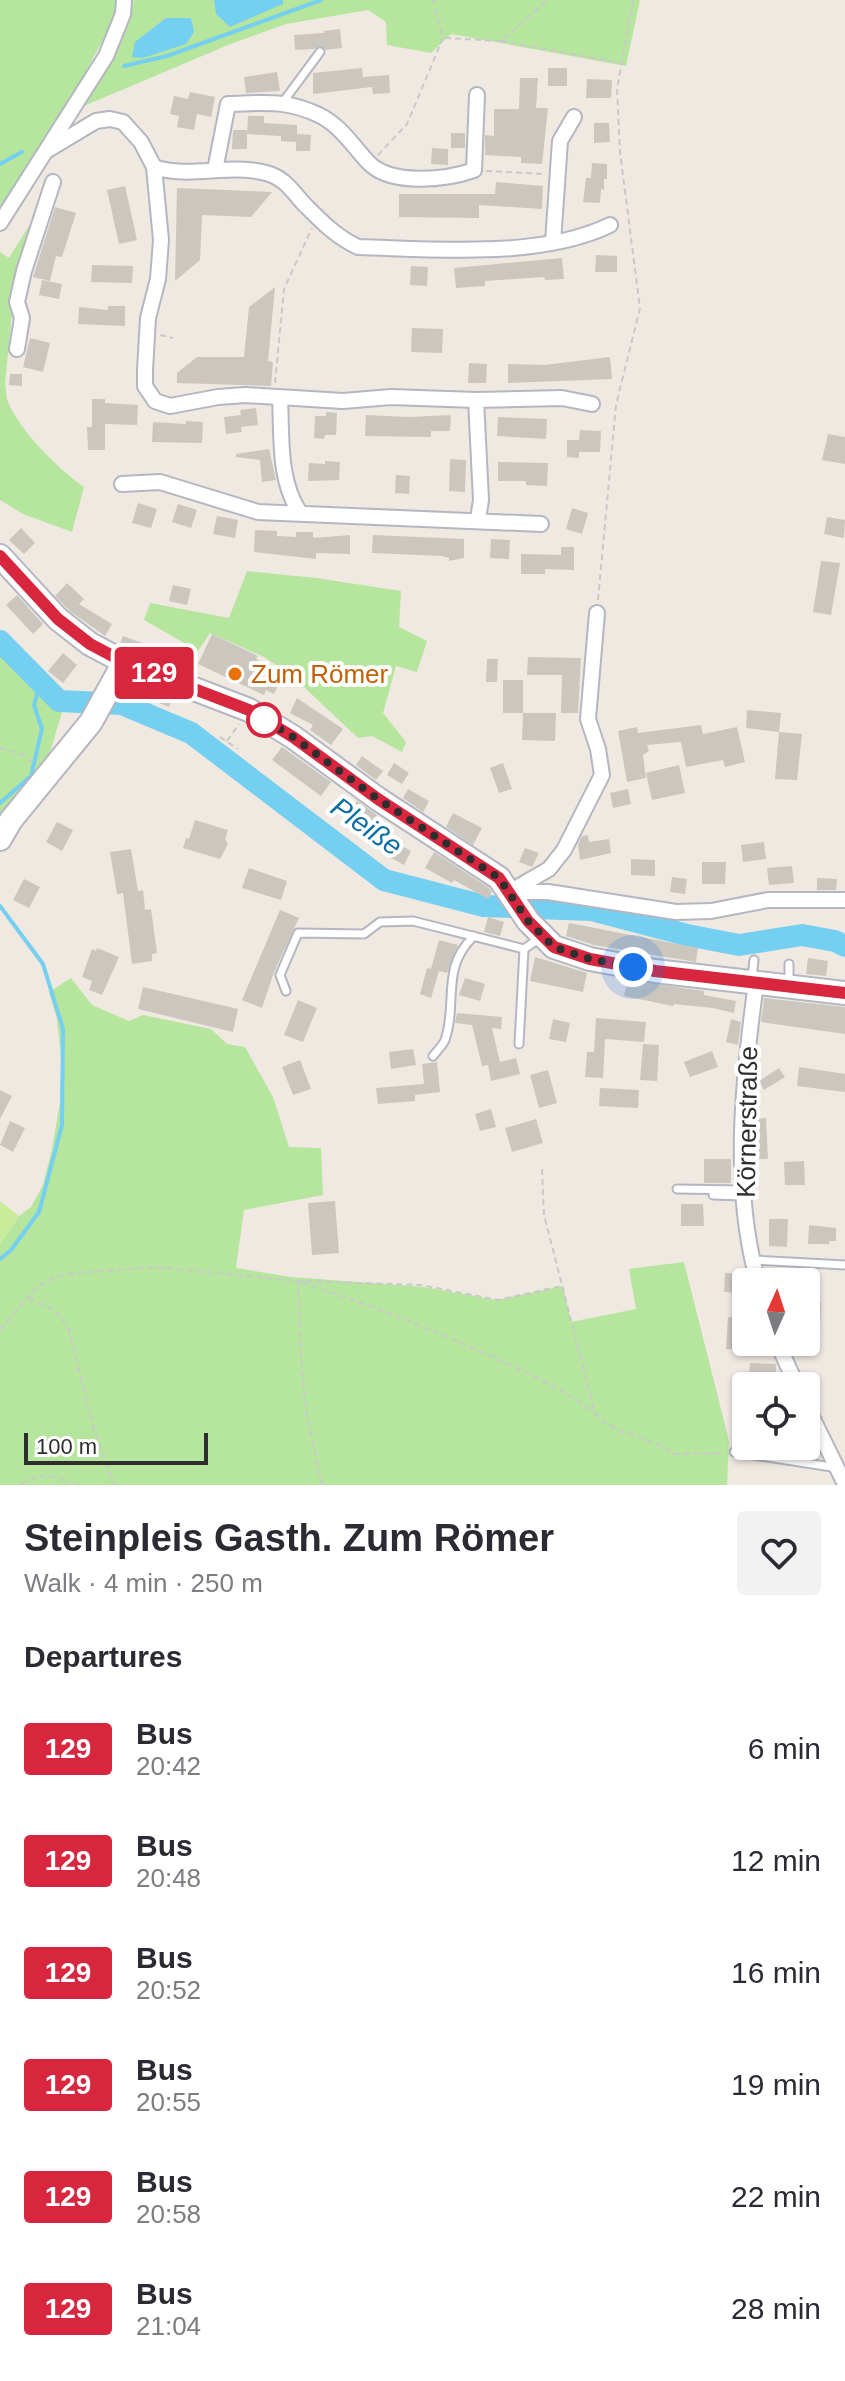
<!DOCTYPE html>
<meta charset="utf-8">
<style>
:root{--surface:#fff;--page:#f2f2f3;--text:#2b2b33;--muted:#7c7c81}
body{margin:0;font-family:Helvetica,sans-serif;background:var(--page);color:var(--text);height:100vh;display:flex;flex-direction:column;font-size:30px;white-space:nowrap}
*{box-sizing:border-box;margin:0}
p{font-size:26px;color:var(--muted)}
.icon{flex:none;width:44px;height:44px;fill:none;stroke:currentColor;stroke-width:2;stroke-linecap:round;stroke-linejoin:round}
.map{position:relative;height:1485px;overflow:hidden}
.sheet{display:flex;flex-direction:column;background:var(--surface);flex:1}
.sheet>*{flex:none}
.badge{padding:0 16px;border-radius:6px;font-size:28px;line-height:52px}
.needle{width:52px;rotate:3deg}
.fabs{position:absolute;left:732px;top:1268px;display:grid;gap:16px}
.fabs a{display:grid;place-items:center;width:88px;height:88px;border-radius:8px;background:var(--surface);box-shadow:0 2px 6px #0004;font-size:40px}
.scale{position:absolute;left:24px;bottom:20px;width:184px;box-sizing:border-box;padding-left:8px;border:4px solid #2e2e2e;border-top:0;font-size:22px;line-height:28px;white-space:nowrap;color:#2e2e2e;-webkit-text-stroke:6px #fff;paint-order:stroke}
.you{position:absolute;width:40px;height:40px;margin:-20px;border:6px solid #fff;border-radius:50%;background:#1a73e8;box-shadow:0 0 0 12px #1a73e833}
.map>.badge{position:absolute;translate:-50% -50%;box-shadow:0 0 0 4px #fff}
h2{padding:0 24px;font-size:30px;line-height:72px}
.round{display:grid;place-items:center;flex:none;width:84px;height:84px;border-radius:8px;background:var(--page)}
.overview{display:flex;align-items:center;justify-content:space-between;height:136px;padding:0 24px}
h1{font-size:38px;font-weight:700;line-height:60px}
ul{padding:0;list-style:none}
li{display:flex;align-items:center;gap:24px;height:112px;padding:0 24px}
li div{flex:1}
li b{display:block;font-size:30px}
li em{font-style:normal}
li .badge{min-width:88px;font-weight:700;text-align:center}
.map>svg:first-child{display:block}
.green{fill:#b6e59e}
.pitch{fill:#c9ec9a}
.water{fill:#75cff0}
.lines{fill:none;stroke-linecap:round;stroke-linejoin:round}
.stream{stroke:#75cff0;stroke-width:4}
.river{stroke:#75cff0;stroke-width:22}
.building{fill:#cbc7bf}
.lane-casing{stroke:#b4b7c1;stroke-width:11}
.street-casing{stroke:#b4b7c1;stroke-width:18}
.secondary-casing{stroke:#b4b7c1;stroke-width:26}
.path{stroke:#c9c9c9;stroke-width:2;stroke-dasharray:6 4;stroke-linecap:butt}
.lane{stroke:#fff;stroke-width:7}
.street{stroke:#fff;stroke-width:14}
.secondary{stroke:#fff;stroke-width:22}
.line-casing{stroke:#fff;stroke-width:18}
.line{stroke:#d7263d;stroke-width:12}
.walk{stroke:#2e2e2e;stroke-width:8;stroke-dasharray:0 14.4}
.food-dot{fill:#e8710a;stroke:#fff;stroke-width:3}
.stop-dot{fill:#fff;stroke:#d7263d;stroke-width:4}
.labels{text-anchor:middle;stroke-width:8;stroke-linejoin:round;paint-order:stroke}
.food-label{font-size:26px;fill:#c56008;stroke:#fff;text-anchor:start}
.street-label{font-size:26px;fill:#2e2e2e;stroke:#fff}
.water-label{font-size:28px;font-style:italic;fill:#0d6fa3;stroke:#fff}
</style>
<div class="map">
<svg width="845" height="1485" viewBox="0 0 845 1485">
<rect width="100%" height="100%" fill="#efe9e1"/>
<path class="green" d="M0 0H116L113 21 59 121 0 210Z
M134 0H640L626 66 451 34 431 53 387 45 386 22 368 10 286 24 228 45 84 106 122 38Z
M34 218 16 273 5 383C6 389 6 397 8 402 20 431 58 469 84 487L72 532 23 514 0 500V252L9 258Z
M247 571 316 578 401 591 399 627 427 641 417 672 396 666 383 713 406 742 402 752 372 736 358 738 289 673 264 657 210 633 198 651 144 620 150 603 229 618Z
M0 639 62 712 46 766 0 824Z
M71 978 92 1005 129 1021 143 1015 211 1029 227 1044 245 1047 273 1097 289 1147 321 1148 323 1195 244 1210 236 1268 291 1277 424 1287 497 1300 563 1286 571 1322 636 1309 629 1269 684 1262 729 1441 727 1485H0V1244L19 1216 31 1207 43 1185 52 1149 60 1102 61 1057 57 1019 49 992Z"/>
<path class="pitch" d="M0 1201 19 1216 0 1244Z"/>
<path class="water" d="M214 0H283V4L230 27 216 14Z
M166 18H191L194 32 186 44 143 58 132 57 135 42Z"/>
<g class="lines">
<path class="stream" d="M124 66 167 56 321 0
M0 164 22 152
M0 803 31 776 42 729 34 705 40 684
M0 906 43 964 63 1029 62 1125 39 1212 11 1250 0 1259"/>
<path class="river" d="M0 641 59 701 122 704 191 733 384 880 484 906 592 910 687 935 739 945 802 935 835 941 845 946"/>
</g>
<path class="building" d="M340 29 342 48 326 50 320 46 314 49 295 50 294 35 324 33V31Z
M362 68 363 77 389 75 390 93 373 94 372 87 313 94V73Z
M548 68H567V86H548Z
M277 72 280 91 246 93 244 77Z
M520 78H538L536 108H548L542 164 521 163V157L485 155V135L494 136V109H519Z
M587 79 612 80 611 98H586Z
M190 92 215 97 211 117 197 114 194 130 177 127 179 116 170 114 174 96 188 99Z
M248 116H264V123L297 125V134L311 135 310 151H296V142L281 141V136L247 134Z
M594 123H609L610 142 594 143Z
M233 130H247V149H232Z
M451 133H465V148H451Z
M432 148 448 149V165L431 164Z
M592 163 607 164V179H604V190L601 189 600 203 583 202 586 178H591Z
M496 182 543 186 542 209 479 205V218L399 217V194H495Z
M125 186 137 240 119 244 107 190Z
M177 188 272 192 251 217 202 215 200 260 175 281Z
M55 207 76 213 62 257 56 256 50 281 33 277Z
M596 255 617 256V272H595Z
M562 258 564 279 545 280 544 277 485 281V286L456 288 454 268Z
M92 265 133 266 132 283 91 282Z
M411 266 428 267 427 286 410 285Z
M42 280 62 284 59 299 39 295Z
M275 287 268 361 273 362 271 386 177 383V373L197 357H244L249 307Z
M108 306H125V326L78 324 79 307 108 310Z
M412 328 443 329 442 353 411 352Z
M30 338 50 343 43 372 23 367Z
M610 357 612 379 508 383V364L544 365Z
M469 363 487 364 486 383H468Z
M10 374H22V386L9 385Z
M92 399H105V403L138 405 137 425 105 424V450H88L87 427H92Z
M256 408 258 425 241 427 242 432 226 434 224 417 241 415 240 410Z
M326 412 337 413 336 435H325L324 439 314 438 315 416H326Z
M366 415 409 417 451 415 450 431H431V437L365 436Z
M498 417 547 419 546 439 497 436Z
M186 421 203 422 202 443 152 442 153 422 186 424Z
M580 430 601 431 600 452H579V458L567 457V440H579Z
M828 434 845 437V464L822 460Z
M269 449 276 480 262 482 260 460 236 457V454Z
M450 459 466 460 465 492 449 491Z
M325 461 340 462 339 480 308 481 309 463 325 464Z
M498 462 548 463 547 486 526 485V481H498Z
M396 475 410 476 409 494 395 493Z
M138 503 157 509 151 528 132 523Z
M178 504 197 510 191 528 172 522Z
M572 508 588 513 582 534 566 529Z
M217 516 238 520 235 538 213 534Z
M827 517 845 520 844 538 824 534Z
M21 528 35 543 24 554 9 540Z
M255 530 277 531V536L296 537V532H313V538L350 535V554L316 553V559L254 552Z
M373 535 464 539V558L449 561V558L442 556 372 553Z
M491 539 510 540 509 559 490 558Z
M561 547H574V570L545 569V574H521V554L561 555Z
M821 561 840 563 831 615 813 612Z
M67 583 84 599 79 604 112 624 105 636 71 612 55 596Z
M173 585 191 589 187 605 169 601Z
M17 595 43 624 33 634 6 605Z
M212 634 258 656 256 659 284 673 274 694 266 690 264 695 198 664Z
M123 636 145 644 141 654 120 644Z
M63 653 77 665 63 683 48 671Z
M528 657 581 658 578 713H561L562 675H527Z
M487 659H498L497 682H486Z
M503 680H523V713H503Z
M153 688 173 696 169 707 149 699Z
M297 698 343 729 331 745 310 730 313 725 290 713Z
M747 710 781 713 779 732 746 728Z
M523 713H556L555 741 522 740Z
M701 725 703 734 737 727 745 762 725 767 723 760 686 767 681 742 647 745 649 751 643 755 646 778 627 782 618 731 637 727 638 733Z
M779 732 802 734 797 780 775 779Z
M282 747 331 782 321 796 272 760Z
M362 756 383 771 376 780 356 765Z
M394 763 409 773 402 784 387 775Z
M503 763 512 789 499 793 490 768Z
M679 765 685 793 652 800 646 773Z
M408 789 429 801 423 812 403 798Z
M628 789 631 804 613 808 610 793Z
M357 801 377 815 367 829 348 814Z
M453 813 482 828 473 845 446 827Z
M195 820 228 830 225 839 228 844 220 859 183 848 186 838 189 839Z
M57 822 73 830 62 851 46 842Z
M588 835 589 842 609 839 611 853 580 860 578 844 582 836Z
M393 841 411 851 404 865 386 855Z
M764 842 766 859 743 862 741 845Z
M525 848 539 853 532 867 519 862Z
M131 849 138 891 143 890 145 910 151 909 157 953 152 954V961L132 964 123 893 117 894 110 852Z
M434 852 489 888 492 892 488 899 454 880 452 883 425 868Z
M631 859 655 860V876L631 875Z
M702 862H726L725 884H702Z
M792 866 794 883 769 885 767 868Z
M249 868 287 881 281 900 242 888Z
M672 877 687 879 685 894 670 892Z
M817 878 837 879 836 890H817Z
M24 879 40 887 29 908 13 900Z
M280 910 299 918 274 972 262 1008 242 1000Z
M488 917 504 922 500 936 484 932Z
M569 923 698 948 696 962 594 945 566 936Z
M439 940 458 945 447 973 431 969Z
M97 948 119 957 102 995 89 990 92 981 82 977 92 949 96 951Z
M535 957 587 973 583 992 530 981Z
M808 958 828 961 826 976 806 974Z
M427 968 439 971 431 998 420 994Z
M465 978 485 984 480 1001 459 995Z
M628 980 704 991V995L736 1001 734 1013 713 1008 674 1004 673 1006 624 996Z
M143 987 238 1009 233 1032 138 1009Z
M764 998 845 1007V1034L761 1022Z
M298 1000 317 1008 303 1042 284 1035Z
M457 1013 502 1017 501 1029 492 1028 500 1062 516 1058 520 1074 491 1081 488 1065 482 1066 472 1025 455 1023Z
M596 1018 646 1022 644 1042 605 1039 603 1078 585 1077 587 1052H594Z
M553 1019 570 1023 566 1042 549 1039Z
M731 1019 741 1022 738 1045 726 1042Z
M643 1044 659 1045 657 1081 640 1080Z
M413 1049 416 1065 391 1069 389 1052Z
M712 1051 718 1067 690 1077 684 1062Z
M300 1060 311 1089 293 1095 282 1067Z
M437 1062 440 1092 415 1095V1101L378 1104 376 1088 424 1084 422 1064Z
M799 1067 845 1074V1092L797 1086Z
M779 1068 785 1077 764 1090 759 1081Z
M548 1070 557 1103 539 1108 530 1075Z
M600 1088 639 1090 638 1108 599 1106Z
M0 1090 12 1096 0 1119Z
M491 1109 496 1127 480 1131 475 1114Z
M766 1118 768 1159H752L753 1119Z
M536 1119 543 1143 512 1152 505 1128Z
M10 1121 25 1128 13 1152 0 1145Z
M704 1159H731V1183H704Z
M804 1161 805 1185H785L784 1162Z
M335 1201 339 1253 312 1255 308 1203Z
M681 1204H703L704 1226H681Z
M769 1219H788L787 1247 769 1246Z
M809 1225 836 1228V1241H829V1244H808Z
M783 1271H799V1282H783Z
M725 1273 743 1274 742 1293 724 1292Z
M806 1302H821L820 1330H806Z
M728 1317 745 1318 743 1350 726 1349Z
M750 1363 776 1364V1386H748Z"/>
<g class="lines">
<g class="lane-casing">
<path id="lane" d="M283 102 320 52
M752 978 754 960
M789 982V964
M286 991 280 975 298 933 364 934 380 922 413 921 524 949 540 938
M519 1044 524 949
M433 1056C437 1051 443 1045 445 1040 458 1003 440 968 474 936
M677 1189 744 1190
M713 1195 743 1196
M754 1260 845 1265
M734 1452 838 1468"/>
</g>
<g class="street-casing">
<path id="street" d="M46 151 96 121 110 119 123 122 141 142 154 167 161 240 158 279 148 318 145 370V386L155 401 170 406 218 397 245 395 343 401 391 397 476 400 562 398 592 404
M154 167C189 179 230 163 266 173 285 178 292 191 304 204 321 221 336 237 358 247 435 249 540 259 610 225
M215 170 228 104C264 103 285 99 319 115 341 126 352 145 368 162 390 186 446 180 474 170L477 95
M0 223 106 56 123 14 124 0
M553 242 560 141 574 117
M17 349 22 318 17 302 24 271 53 182
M280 399C282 437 278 480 300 513
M476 400 481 500 478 519
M122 484 160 482 258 512 541 524
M511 891 549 869 564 850 602 775 598 749 588 719 597 613
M510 892H548L676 912 711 911 768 900H845
M756 983C743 1078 731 1188 758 1282
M777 1342 797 1386
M806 1405 845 1484"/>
</g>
<g class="secondary-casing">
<path id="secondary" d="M0 556 58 619 90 644 124 662 249 710 293 737 378 799 499 878 528 921 554 947 590 959 655 971 845 993
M0 839 11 820 91 722 124 662"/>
</g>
<path class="path" d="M445 38 501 41 548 0
M501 41 622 63
M378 155 407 124 443 38 433 0
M486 171 544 174
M160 335 173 338
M275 383 284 289 312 228
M598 600 616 405 640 308 620 152 617 89 633 0
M220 737 238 749
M227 741 239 724
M0 748 23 755 35 764
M542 1169 544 1215 595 1413 601 1420 623 1432 658 1444 674 1454 724 1453
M29 1299 55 1310 69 1329 92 1423 114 1485
M0 1330 37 1287 58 1276 77 1273 155 1267 298 1281 421 1285 498 1300 561 1286
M22 1485C37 1470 59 1476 76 1485
M322 1485 307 1416 302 1371 298 1281C366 1304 427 1327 493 1357 531 1375 561 1388 595 1413"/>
<use href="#lane" class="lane"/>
<use href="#street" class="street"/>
<use href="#secondary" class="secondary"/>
</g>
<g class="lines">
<g class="line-casing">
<path id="line" d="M0 556 58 619 90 644 124 662 249 710 293 737 378 799 499 878 528 921 554 947 590 959 655 971 845 993"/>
</g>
<use href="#line" class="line"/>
<path class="walk" d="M264 720 260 717 293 737 378 799 499 878 528 921 554 947 590 959 633 967"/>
</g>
<circle class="food-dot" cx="235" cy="674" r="8"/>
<circle class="stop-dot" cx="264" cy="720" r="16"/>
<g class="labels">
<g class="food-label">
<text x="251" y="683">Zum Römer</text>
</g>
<g class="street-label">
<text transform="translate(747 1122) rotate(-89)" y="9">Körnerstraße</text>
</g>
<g class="water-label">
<text transform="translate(367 826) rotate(35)" y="10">Pleiße</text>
</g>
</g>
</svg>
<div class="fabs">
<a><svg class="needle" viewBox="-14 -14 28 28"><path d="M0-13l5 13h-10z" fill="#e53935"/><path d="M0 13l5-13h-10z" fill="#7c7c81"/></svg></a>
<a><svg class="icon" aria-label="locate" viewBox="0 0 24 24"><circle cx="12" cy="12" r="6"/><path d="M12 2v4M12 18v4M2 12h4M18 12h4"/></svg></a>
</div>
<div class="scale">100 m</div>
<div class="you" style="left:633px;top:967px"></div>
<b class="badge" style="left:154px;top:673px;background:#d7263d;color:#fff">129</b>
</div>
<section class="sheet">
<div class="overview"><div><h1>Steinpleis Gasth. Zum Römer</h1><p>Walk · 4 min · 250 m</p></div><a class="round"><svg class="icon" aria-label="heart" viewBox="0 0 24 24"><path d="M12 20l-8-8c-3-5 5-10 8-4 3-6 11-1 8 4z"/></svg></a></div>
<h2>Departures</h2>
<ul>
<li><span class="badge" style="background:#d7263d;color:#fff">129</span><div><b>Bus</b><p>20:42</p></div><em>6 min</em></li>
<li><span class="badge" style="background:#d7263d;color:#fff">129</span><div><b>Bus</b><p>20:48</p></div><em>12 min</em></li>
<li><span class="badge" style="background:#d7263d;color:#fff">129</span><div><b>Bus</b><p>20:52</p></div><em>16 min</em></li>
<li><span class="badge" style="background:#d7263d;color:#fff">129</span><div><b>Bus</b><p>20:55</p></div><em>19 min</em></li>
<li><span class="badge" style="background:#d7263d;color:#fff">129</span><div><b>Bus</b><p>20:58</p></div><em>22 min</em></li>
<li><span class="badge" style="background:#d7263d;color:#fff">129</span><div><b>Bus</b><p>21:04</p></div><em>28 min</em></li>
</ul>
</section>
